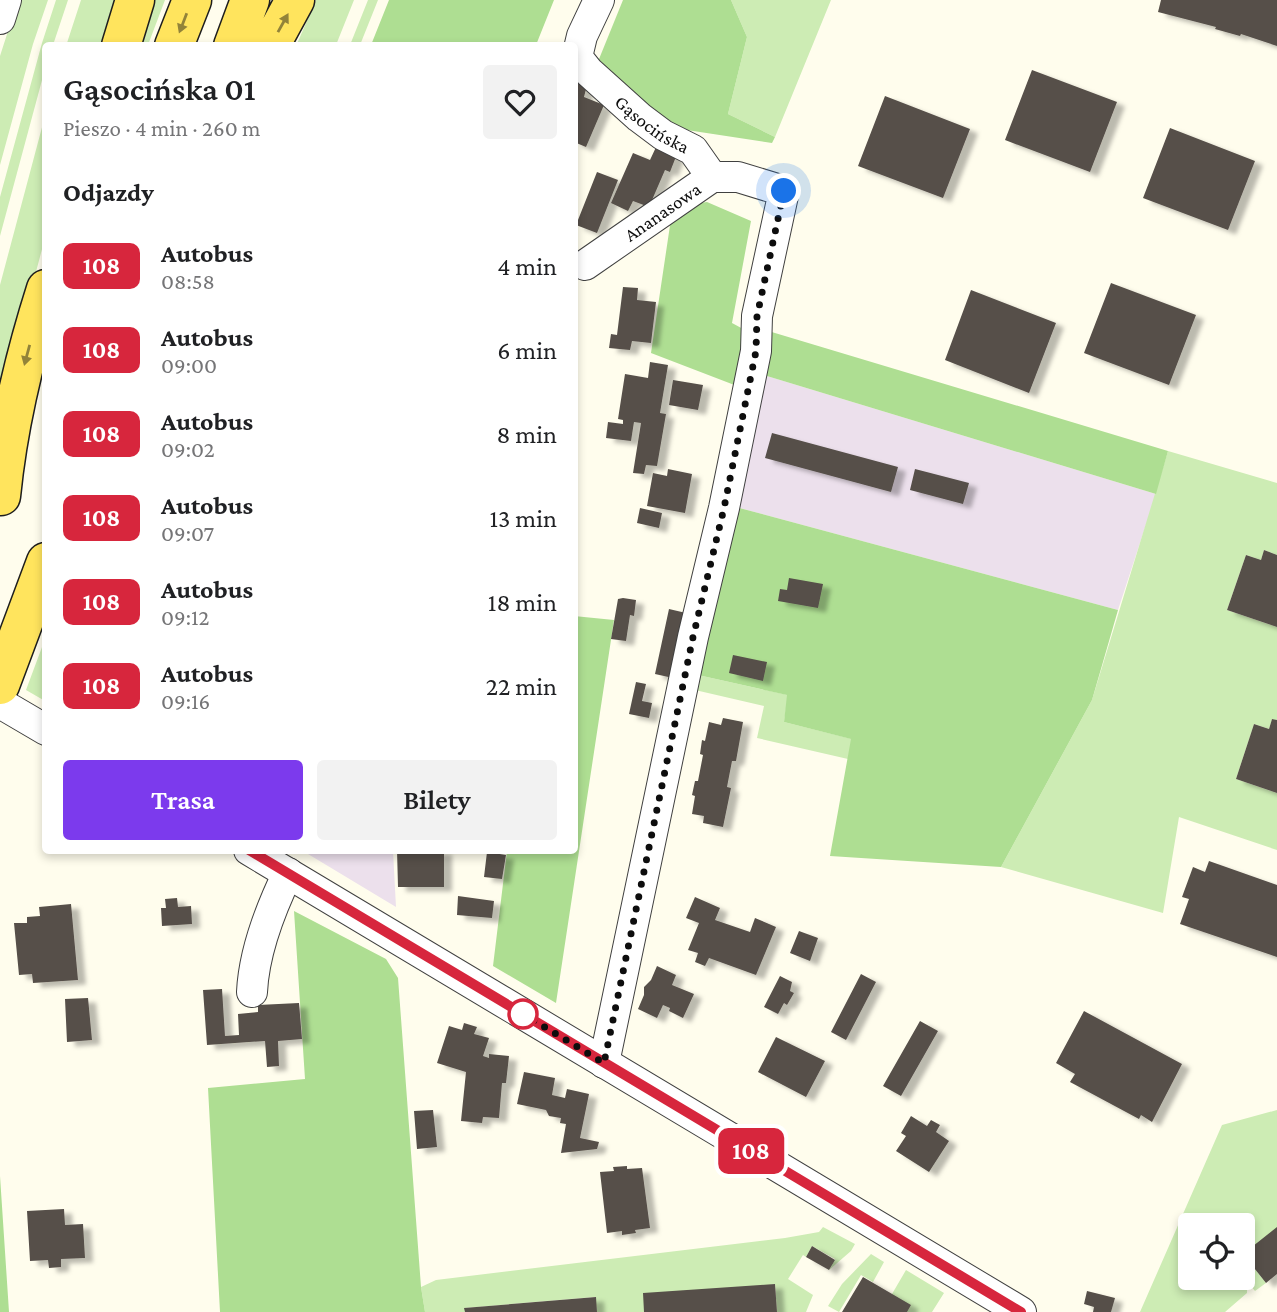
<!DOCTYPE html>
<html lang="pl">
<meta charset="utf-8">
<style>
:root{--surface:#fff;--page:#f2f2f2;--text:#202124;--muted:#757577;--accent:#7c3aed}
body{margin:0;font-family:"Crimson Pro",serif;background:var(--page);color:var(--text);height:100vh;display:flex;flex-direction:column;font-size:26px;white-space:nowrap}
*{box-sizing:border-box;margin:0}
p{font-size:23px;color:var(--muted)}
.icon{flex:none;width:38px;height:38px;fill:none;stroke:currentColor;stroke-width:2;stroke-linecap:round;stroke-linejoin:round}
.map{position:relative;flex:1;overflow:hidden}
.drawer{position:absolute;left:42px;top:42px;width:536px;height:812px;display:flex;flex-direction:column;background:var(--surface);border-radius:7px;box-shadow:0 4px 10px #0003}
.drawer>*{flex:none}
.badge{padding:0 14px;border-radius:10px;font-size:24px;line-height:46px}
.buttons{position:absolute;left:1178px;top:1213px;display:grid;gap:14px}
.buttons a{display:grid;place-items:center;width:77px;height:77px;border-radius:7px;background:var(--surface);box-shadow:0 4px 10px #0003;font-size:35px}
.you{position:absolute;width:35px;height:35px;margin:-18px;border:5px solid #fff;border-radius:50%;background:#1a73e8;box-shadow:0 0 0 10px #1a73e833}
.map>.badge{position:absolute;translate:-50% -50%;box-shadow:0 0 0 4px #fff}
h2{padding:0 21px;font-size:26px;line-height:63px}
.round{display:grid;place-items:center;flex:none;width:74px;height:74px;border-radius:7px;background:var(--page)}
.overview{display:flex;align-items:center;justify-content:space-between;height:119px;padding:0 21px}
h1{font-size:33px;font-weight:600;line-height:52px}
.action{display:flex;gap:14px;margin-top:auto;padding:14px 21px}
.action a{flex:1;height:80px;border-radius:7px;background:var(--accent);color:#fff;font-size:28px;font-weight:600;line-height:80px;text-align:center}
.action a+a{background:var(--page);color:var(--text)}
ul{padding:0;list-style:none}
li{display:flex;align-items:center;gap:21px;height:84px;padding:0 21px}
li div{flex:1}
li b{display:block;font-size:26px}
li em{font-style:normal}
li .badge{min-width:77px;font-weight:700;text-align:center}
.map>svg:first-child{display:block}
.industrial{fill:#ece0ec}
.green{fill:#cdecb4;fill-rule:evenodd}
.forest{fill:#aede92}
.building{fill:#564f49;filter:url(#shadow)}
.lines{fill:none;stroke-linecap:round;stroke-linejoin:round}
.minor-casing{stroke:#404040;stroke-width:32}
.major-casing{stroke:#1e1e1e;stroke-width:41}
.minor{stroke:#fff;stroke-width:30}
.major{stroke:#ffe45d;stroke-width:38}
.oneway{fill:#928339}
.line-casing{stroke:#fff;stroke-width:16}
.line{stroke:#d7263d;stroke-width:10}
.walk{stroke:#0d0d0d;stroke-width:7;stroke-dasharray:0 12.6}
.stop-dot{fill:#fff;stroke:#d7263d;stroke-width:3.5}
.labels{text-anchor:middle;stroke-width:7;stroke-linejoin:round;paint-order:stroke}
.street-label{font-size:19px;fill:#0d0d0d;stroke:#fff}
</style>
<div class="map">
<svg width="1277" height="1312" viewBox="0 0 1277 1312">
<defs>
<filter id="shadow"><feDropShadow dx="8" dy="4.5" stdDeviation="2" flood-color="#0004"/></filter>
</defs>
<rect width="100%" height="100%" fill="#fffded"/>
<path class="industrial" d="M757 373 1156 494 1118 610 732 506Z
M303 851H393L396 907Z"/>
<path class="green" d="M18 0H48L33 44 0 165V56Z
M56 0H68L53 45 46 46 45 69 0 236V197L42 43Z
M81 0H117L102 45 66 46Z
M153 0H165L148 45 141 46Z
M316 0H354L336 45 296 46Z
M368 0H378L360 45H350Z
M731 0H831L775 137 728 114 747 37Z
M45 116V238L21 328 0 387V285Z
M1168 451 1277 483V555L1264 550 1261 560 1246 555 1227 610 1277 627V720L1272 719 1269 729 1254 724 1236 779 1277 793V850L1179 817 1163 913 1001 867 1092 700Z
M45 639V701L26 690Z
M698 675 788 695 784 722 852 739 848 759 757 738 764 706 695 690Z
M1277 1110V1229L1243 1254 1266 1283 1255 1291 1251 1286 1247 1290V1293L1225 1312H1140L1222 1125ZM1190 1225H1242V1278H1190Z
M823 1227 855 1244 851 1251 829 1270 835 1259 812 1246 806 1257 803 1255 788 1279 813 1295 806 1312H777L775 1284 644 1312H597L595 1297 465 1308V1312H425L421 1287 436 1280 785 1238 819 1232Z
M871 1254 884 1262 873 1282 861 1275 839 1312 828 1306 842 1284Z
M906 1270 944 1293 932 1312H907L892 1294Z"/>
<path class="forest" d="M389 0H554L536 45H371Z
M623 0H731L747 37 728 114 775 137 772 143 667 127 597 64Z
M707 202 751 221 732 323 745 330 737 386 651 353 672 212 686 205Z
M765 330 1168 451 1156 494 757 373Z
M732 506 1118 610 1092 700 1001 867 830 856 851 739 784 722 787 695 698 675Z
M574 616 614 620 556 1003 493 966 507 851 574 850Z
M294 911 386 959 398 978 421 1287 425 1312H220L208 1088 305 1079Z
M0 1176 9 1312H0Z"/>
<path class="building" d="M1161 0H1277V46L1241 34 1240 36 1215 29 1216 27 1158 12Z
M1032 70 1117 102 1090 172 1005 140Z
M574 75 587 85 584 97 604 105 586 147 574 142Z
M885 96 970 129 943 198 858 166Z
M1170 128 1255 161 1228 230 1143 198Z
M657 145 677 154 670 172 665 170 649 207 633 201 628 211 611 203 633 153 650 160Z
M597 172 618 180 597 233 576 225Z
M1111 283 1196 315 1169 385 1084 353Z
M623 287 638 288 637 300 656 302 651 343 632 341 630 350 609 348 611 334 617 335Z
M971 290 1056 323 1029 393 945 360Z
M650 362 668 365 660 413 666 414 657 466 646 465 644 474 633 473 641 423 634 422 631 441 606 438 608 422 623 424V420L618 419 625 374 648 378Z
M673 380 703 385 698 410 669 405Z
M772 433 898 467 891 492 765 458Z
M668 469 692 474 685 513 647 506 653 473 667 476Z
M915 469 969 483 963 504 910 490Z
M640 508 662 513 659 528 637 523Z
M1264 550 1277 555V627L1227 610 1246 555 1261 560Z
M789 578 823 584 818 608 778 601 780 589 787 590Z
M623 598 636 600 634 616 630 615 626 641 611 639 618 599Z
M669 609 686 613 673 678 655 674Z
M733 655 767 662 763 681 729 673Z
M636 682 646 684 642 701 652 703 649 718 629 714Z
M723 718 743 722 736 761H732L727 787 731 788 723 827 703 823 704 816 692 814 695 796 692 795 695 781H698L703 755 700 754 702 740 705 741 709 722 721 725Z
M1272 719 1277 720V793L1236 779 1254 724 1269 729Z
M397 850H444V887H398Z
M487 852 506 855 502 879 484 877Z
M1209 861 1277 885V957L1180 924 1189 899 1182 897 1193 867 1205 872Z
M458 896 494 901 492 918 457 915Z
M695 897 720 908 715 920 750 932 755 918 776 927 756 975 709 958 705 966 695 962 698 953 688 950 699 923 686 918Z
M177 898 178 907 191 906 192 924 162 926 161 908H166L165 899Z
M71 904 78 980 33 983 32 974 19 975 14 923H27V917L40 916 39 907Z
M799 931 818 938 810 961 790 953Z
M657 966 676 975 672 985 694 994 683 1018 669 1011 670 1008 663 1005 657 1018 638 1009 644 995V987L651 980Z
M861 974 876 982 846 1040 831 1032Z
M780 976 792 982 790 991 794 993 787 1005 784 1003 778 1014 764 1007Z
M222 989 225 1036 239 1035 238 1014 258 1012V1005L299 1003 302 1039 278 1041 279 1066 267 1067 265 1041 207 1045 203 990Z
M88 998 92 1040 67 1042 65 999Z
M1084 1011 1182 1064 1152 1122 1141 1115 1139 1119 1070 1082 1075 1074 1056 1063Z
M920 1021 938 1031 901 1096 883 1086Z
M464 1023 477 1027 474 1034 489 1038 483 1056 489 1058V1054L509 1056 506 1083H502L499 1118 483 1117 482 1123 461 1121 466 1072 437 1063 449 1026 462 1030Z
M776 1037 825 1061 806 1097 758 1072Z
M524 1072 555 1078 552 1095 565 1098 567 1089 589 1094 580 1138 599 1142 597 1149 561 1153 566 1124 560 1123 561 1118 549 1116 546 1110 517 1104Z
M433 1110 437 1147 417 1149 414 1111Z
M911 1116 927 1126 931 1120 940 1125 936 1132 949 1141 929 1172 896 1151 906 1136 901 1133Z
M627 1166V1169L642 1168 650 1228 635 1230 636 1233 622 1235V1231L607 1233 600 1172 614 1171 613 1167Z
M64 1209 65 1225 83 1224 85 1258 61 1259V1267L49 1268 48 1260 30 1261 27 1211Z
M1277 1227V1274L1266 1283 1243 1254Z
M812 1246 835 1260 829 1270 806 1257Z
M863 1277 911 1305 907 1312H842Z
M775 1284 777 1312H644L643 1293Z
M1087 1291 1115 1298 1111 1312H1093L1094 1307 1084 1304Z
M596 1297 597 1312H465L464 1308Z"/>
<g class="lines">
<g class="minor-casing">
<g id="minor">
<path id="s1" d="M599 0 582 36 577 57 589 72 639 117 663 135 693 150 712 177"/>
<path d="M0 19 6 0"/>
<path id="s2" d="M585 265 712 177H738L784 191 757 316 756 351 724 508 693 637 604 1063"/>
<path d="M0 703 46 730"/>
<path d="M249 850 1021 1312"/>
<path d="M252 992C254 951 270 910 288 873"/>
</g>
</g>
<g class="major-casing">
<path id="major" d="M121 46 135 0
M174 46 192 0
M233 46 250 0
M270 46 295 0
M1 496C8 425 24 358 46 289
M0 685 46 562"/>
</g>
<use href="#minor" class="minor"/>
<use href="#major" class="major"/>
</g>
<defs><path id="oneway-solid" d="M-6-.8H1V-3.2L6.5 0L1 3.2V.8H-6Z" transform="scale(1.75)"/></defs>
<g class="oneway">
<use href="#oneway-solid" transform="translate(183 23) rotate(111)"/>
<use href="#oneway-solid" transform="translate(283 23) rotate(-61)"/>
<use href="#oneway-solid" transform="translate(27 355) rotate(105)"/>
</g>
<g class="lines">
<g class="line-casing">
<path id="line" d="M249 850 1021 1312"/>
</g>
<use href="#line" class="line"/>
<path class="walk" d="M523 1014 604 1063 693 637 724 508 756 351 757 316 784 191"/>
</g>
<circle class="stop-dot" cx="523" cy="1014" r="14"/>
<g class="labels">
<g class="street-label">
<text dy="7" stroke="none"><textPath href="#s1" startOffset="163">Gąsocińska</textPath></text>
<text dy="7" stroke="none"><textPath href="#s2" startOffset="94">Ananasowa</textPath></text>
</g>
</g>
</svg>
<div class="buttons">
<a><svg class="icon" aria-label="locate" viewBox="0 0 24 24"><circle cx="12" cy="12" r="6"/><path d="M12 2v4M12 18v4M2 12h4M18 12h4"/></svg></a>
</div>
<div class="you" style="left:784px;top:191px"></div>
<b class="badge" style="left:751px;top:1151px;background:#d7263d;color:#fff">108</b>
<section class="drawer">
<div class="overview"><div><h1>Gąsocińska 01</h1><p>Pieszo · 4 min · 260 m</p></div><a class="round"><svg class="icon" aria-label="heart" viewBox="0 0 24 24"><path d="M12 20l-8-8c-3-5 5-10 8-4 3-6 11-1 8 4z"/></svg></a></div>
<h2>Odjazdy</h2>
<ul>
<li><span class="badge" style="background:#d7263d;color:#fff">108</span><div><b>Autobus</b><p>08:58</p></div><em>4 min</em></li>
<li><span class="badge" style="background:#d7263d;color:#fff">108</span><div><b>Autobus</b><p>09:00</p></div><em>6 min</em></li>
<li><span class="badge" style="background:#d7263d;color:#fff">108</span><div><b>Autobus</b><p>09:02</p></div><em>8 min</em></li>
<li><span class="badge" style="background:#d7263d;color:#fff">108</span><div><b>Autobus</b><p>09:07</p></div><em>13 min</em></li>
<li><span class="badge" style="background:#d7263d;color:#fff">108</span><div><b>Autobus</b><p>09:12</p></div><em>18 min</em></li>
<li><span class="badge" style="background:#d7263d;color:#fff">108</span><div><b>Autobus</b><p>09:16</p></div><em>22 min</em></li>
</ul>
<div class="action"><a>Trasa</a><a>Bilety</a></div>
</section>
</div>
